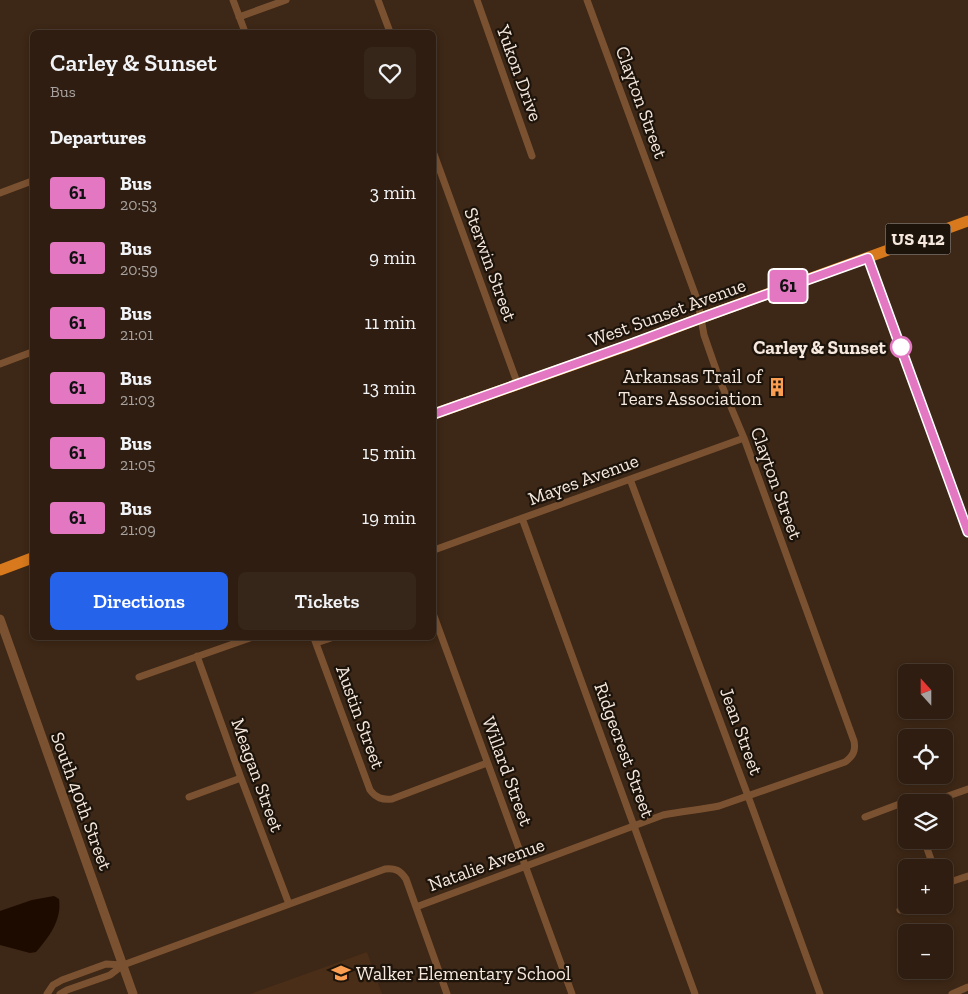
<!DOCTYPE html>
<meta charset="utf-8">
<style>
:root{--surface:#2e1d10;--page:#362619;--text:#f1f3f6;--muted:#a7a29f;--line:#493b30;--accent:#2563eb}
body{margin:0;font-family:"Zilla Slab",serif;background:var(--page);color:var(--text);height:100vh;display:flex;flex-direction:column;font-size:19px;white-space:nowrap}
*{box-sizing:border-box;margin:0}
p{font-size:16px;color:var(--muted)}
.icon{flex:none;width:28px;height:28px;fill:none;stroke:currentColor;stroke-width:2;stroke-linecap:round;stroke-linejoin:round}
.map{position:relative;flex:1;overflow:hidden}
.details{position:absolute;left:30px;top:30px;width:406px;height:610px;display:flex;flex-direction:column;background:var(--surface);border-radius:8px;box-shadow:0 2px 8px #0003,0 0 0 1px var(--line)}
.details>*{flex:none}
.badge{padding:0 10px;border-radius:4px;font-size:18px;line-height:32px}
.needle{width:32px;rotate:339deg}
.fabs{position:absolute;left:898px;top:664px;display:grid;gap:10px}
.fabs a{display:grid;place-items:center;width:55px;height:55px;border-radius:8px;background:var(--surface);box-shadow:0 2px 8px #0003,0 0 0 1px var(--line);font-size:25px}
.map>.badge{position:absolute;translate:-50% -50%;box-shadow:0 0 0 2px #fff}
h2{padding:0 20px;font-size:19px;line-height:45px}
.round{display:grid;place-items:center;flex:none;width:52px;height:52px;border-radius:8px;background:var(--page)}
.headline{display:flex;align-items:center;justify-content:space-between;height:85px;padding:0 20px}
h1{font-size:24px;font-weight:600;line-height:38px}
.primary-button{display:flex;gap:10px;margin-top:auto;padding:10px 20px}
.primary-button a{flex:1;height:58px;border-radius:8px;background:var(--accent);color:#fff;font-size:20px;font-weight:600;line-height:58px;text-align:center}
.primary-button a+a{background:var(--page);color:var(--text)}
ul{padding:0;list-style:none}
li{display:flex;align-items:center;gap:15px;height:65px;padding:0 20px}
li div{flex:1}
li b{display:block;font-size:19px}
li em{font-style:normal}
li .badge{min-width:55px;font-weight:700;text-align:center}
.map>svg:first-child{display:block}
.built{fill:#4a2e18}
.water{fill:#1e0b00}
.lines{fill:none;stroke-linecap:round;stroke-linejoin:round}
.minor{stroke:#7b5231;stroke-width:7}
.tertiary{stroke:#7b5231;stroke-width:9}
.trunk{stroke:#d7791c;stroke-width:11}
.line-casing{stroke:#fff;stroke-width:11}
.line{stroke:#e377c2;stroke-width:8}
.stop-dot{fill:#fff;stroke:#e377c2;stroke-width:2.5}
.labels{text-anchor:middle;stroke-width:4.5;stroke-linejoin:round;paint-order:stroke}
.shield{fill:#1c130b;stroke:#b5a89e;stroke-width:1}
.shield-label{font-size:18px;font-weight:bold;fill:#f6e8dd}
.street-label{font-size:19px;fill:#f6e8dd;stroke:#1c130b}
.stop-label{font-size:19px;font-weight:bold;fill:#f6e8dd;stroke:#1c130b;text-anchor:end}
.poi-label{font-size:19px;fill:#f6e8dd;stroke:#1c130b;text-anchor:end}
</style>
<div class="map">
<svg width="968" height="994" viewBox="0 0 968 994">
<rect width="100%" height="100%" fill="#3d2716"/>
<path class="built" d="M367 952 382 994H250Z"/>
<path class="water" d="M54 896 59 899C62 920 49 937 36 952L30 953 0 945V911L32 900Z"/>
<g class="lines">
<path class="minor" d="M233 0 245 32
M378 0 390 32
M477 0 532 156
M239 17 286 0
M434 154 518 385
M0 193 32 181
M0 364 32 352
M630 479 748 796 820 994
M522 518 695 994
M434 550 744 438
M434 616 572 994
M314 638 370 790C376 798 382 800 392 799L487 763
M316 643 331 638
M197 656 241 778 289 904
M139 677 250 638
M189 797 241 778
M931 802 968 789
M865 817 910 800 911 802
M924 840 934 868
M944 884 968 876
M944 894V895
M416 907 663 815C681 811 700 810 719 806L845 762C853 756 856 751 854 741L744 438 720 381 704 335 698 302 587 0
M900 910 915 905
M47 994 53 985 62 980 106 964 123 965
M60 994 67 990 110 975 123 965 385 869C395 868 400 870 406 879L447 994
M952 994 968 987"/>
<path class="tertiary" d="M868 257 968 532
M0 619 133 994"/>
<path class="trunk" d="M434 414 635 343 701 318 968 221
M0 570 32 558"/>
</g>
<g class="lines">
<g class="line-casing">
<path id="line" d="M434 414 631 344 701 318 868 258 968 532"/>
</g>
<use href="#line" class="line"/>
</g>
<defs>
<g id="building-bare" transform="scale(1.5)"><path d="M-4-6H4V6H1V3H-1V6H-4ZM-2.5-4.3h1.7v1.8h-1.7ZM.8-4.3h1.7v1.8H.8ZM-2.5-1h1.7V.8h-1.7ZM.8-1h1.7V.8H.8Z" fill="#fb9e51" stroke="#1c130b" stroke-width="2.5" paint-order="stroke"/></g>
<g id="school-bare" transform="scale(1.5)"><path d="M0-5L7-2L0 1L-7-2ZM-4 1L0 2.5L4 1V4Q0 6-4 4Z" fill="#fb9e51" stroke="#1c130b" stroke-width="2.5" paint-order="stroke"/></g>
</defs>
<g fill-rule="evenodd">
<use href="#building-bare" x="777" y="387"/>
<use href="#school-bare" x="341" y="973"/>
</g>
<circle class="stop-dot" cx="901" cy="347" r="10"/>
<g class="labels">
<rect class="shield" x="885.5" y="223.5" width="65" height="31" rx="4"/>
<g class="shield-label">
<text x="918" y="245">US 412</text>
</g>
<g class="street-label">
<text transform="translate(520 73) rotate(70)" y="7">Yukon Drive</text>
<text transform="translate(642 102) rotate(70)" y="7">Clayton Street</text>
<text transform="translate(491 264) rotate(70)" y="7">Sterwin Street</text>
<text transform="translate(667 312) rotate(-20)" y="7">West Sunset Avenue</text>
<text transform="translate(583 479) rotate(-20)" y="7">Mayes Avenue</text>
<text transform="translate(777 483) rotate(70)" y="7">Clayton Street</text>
<text transform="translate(361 717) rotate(70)" y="7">Austin Street</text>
<text transform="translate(742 731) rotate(70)" y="7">Jean Street</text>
<text transform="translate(625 750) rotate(70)" y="7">Ridgecrest Street</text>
<text transform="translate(508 771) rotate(70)" y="7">Willard Street</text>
<text transform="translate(258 775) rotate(70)" y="7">Meagan Street</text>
<text transform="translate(82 801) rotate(70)" y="7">South 40th Street</text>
<text transform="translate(486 864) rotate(-20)" y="7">Natalie Avenue</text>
</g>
<g class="stop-label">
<text x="886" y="354">Carley &amp; Sunset</text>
</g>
<g class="poi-label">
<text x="762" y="383">Arkansas Trail of<tspan x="762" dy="22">Tears Association</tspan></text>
<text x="356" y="980" text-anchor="start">Walker Elementary School</text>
</g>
</g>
</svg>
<div class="fabs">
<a><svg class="needle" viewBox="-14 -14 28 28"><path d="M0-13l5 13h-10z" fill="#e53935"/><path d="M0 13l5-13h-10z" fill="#a7a29f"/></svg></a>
<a><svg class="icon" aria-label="locate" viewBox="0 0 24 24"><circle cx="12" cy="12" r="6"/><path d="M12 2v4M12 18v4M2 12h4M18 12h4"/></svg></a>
<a><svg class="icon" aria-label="layers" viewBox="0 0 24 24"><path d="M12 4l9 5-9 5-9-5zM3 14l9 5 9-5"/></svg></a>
<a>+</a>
<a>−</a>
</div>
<b class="badge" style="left:788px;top:286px;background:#e377c2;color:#111">61</b>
<section class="details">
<div class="headline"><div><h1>Carley &amp; Sunset</h1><p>Bus</p></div><a class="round"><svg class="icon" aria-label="heart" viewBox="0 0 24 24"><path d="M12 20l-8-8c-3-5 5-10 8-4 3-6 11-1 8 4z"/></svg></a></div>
<h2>Departures</h2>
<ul>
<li><span class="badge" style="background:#e377c2;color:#111">61</span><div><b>Bus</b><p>20:53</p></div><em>3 min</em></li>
<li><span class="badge" style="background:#e377c2;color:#111">61</span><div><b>Bus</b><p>20:59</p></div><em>9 min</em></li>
<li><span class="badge" style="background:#e377c2;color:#111">61</span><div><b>Bus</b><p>21:01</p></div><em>11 min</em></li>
<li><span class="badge" style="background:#e377c2;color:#111">61</span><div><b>Bus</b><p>21:03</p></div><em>13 min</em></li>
<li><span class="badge" style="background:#e377c2;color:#111">61</span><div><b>Bus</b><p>21:05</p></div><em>15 min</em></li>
<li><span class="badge" style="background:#e377c2;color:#111">61</span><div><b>Bus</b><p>21:09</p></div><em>19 min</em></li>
</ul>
<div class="primary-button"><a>Directions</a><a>Tickets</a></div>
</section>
</div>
